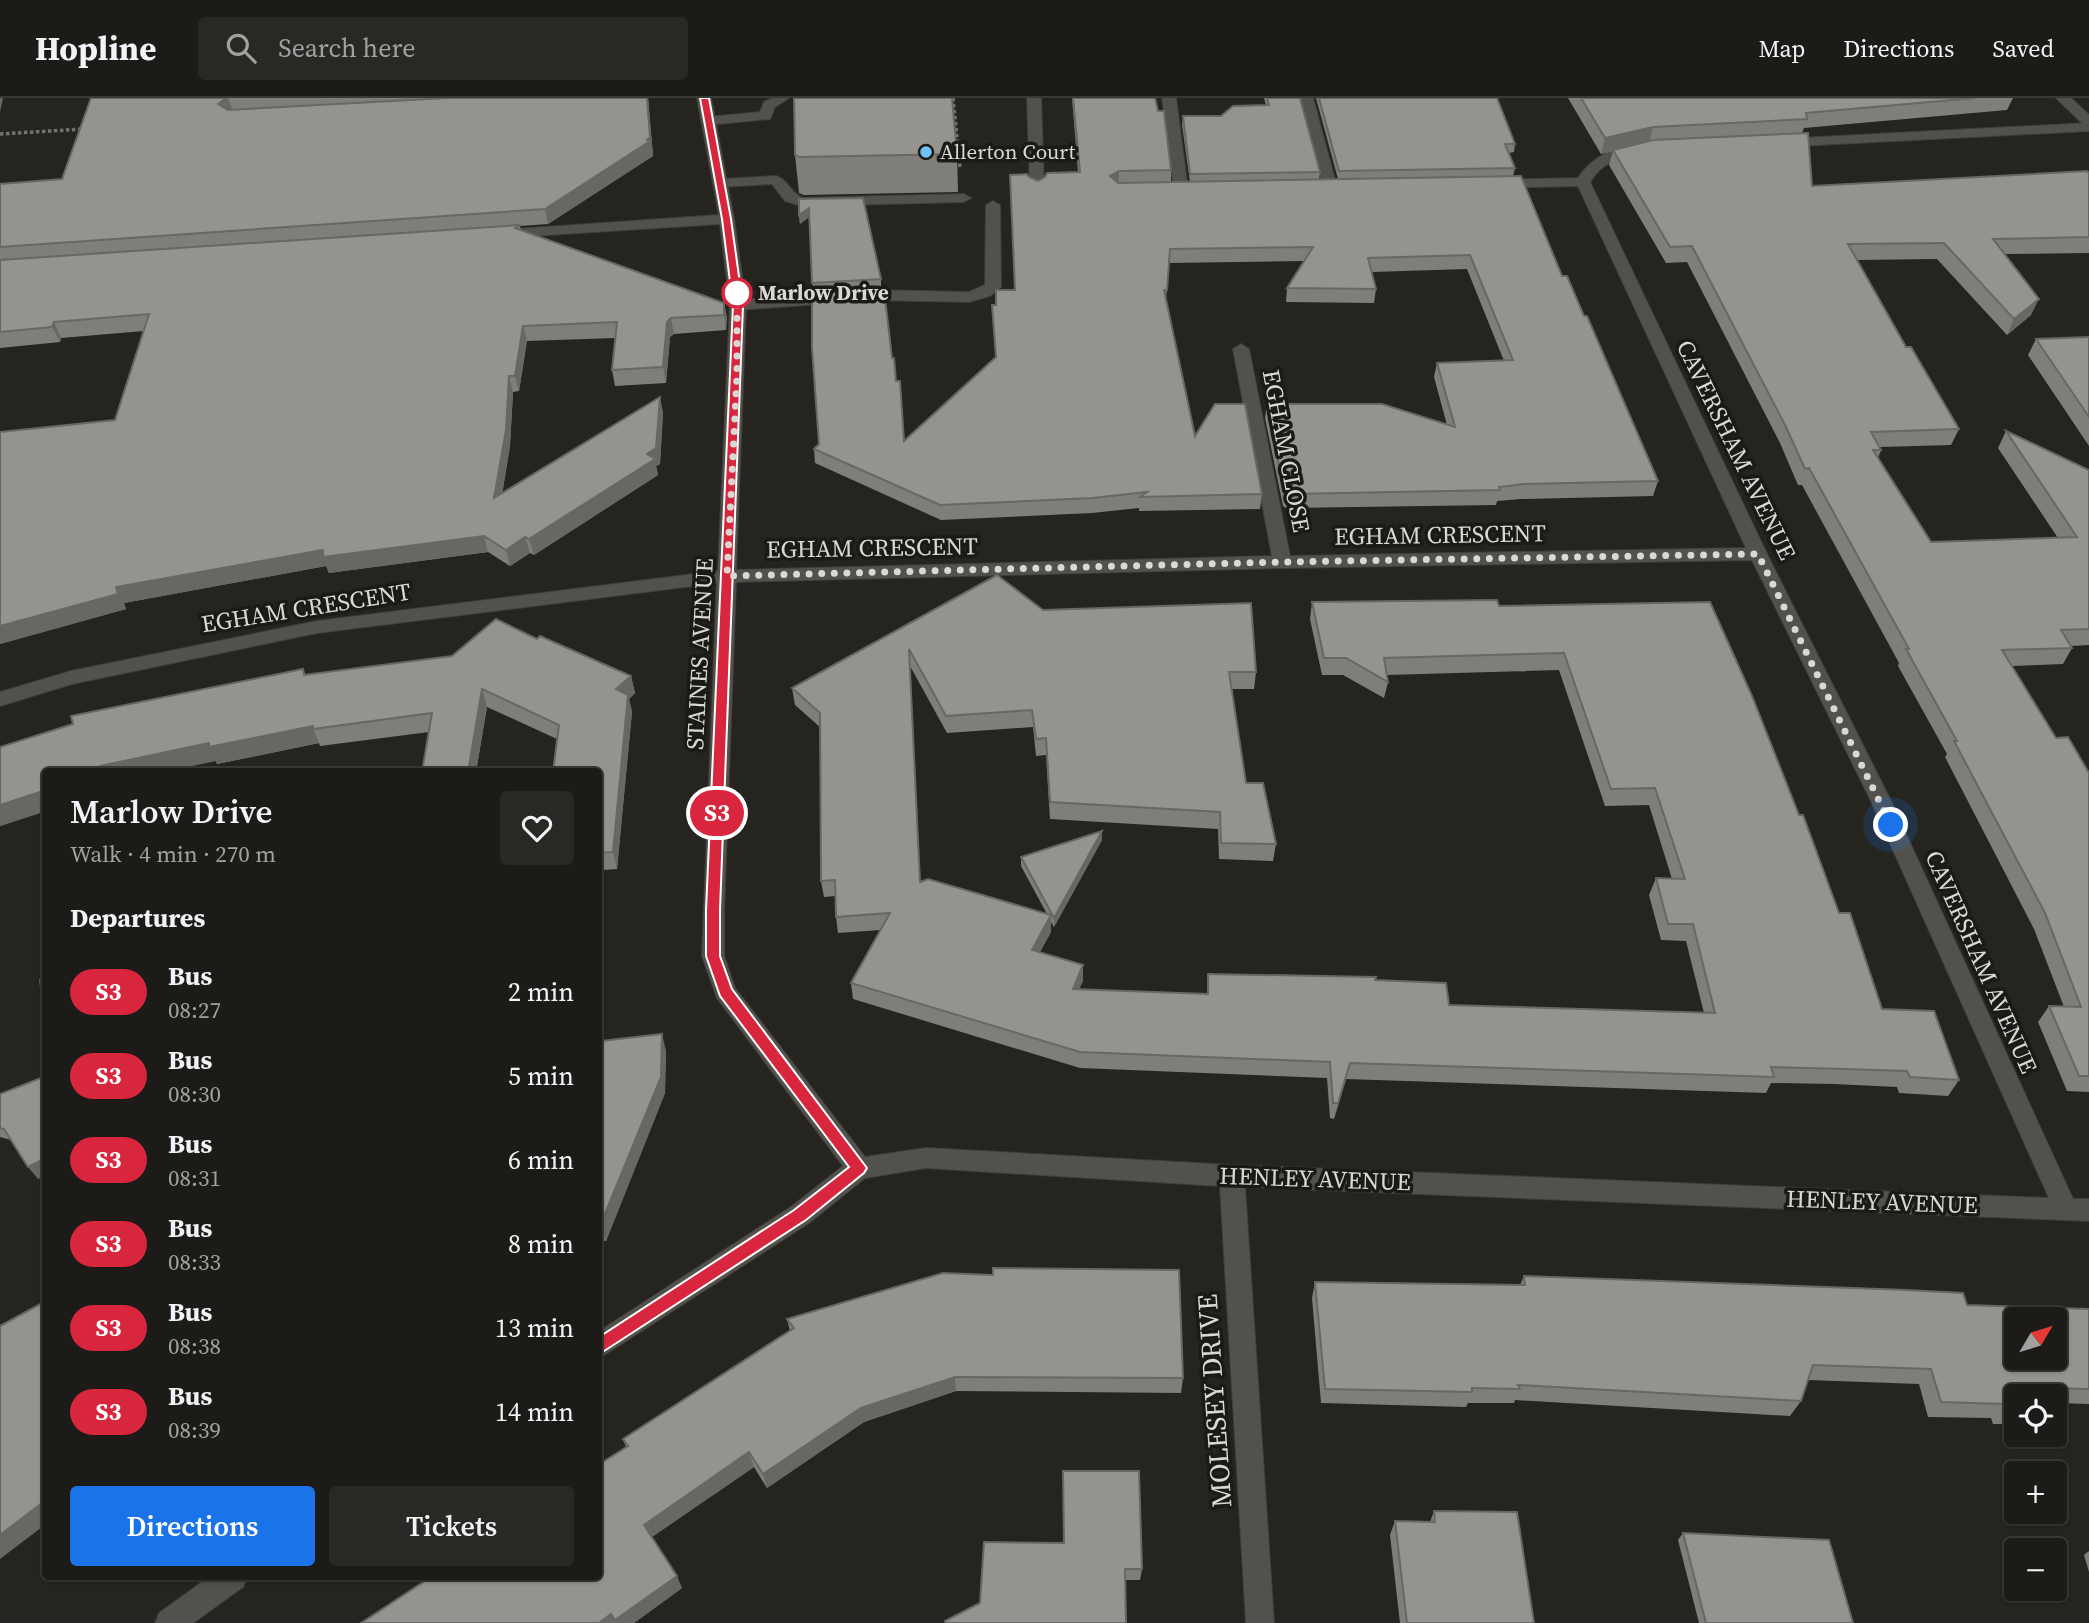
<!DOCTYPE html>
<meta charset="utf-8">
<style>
:root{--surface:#1c1b17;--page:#292824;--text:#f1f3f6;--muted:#a0a1a1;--line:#3a3936;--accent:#1a73e8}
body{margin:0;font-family:"Source Serif 4",serif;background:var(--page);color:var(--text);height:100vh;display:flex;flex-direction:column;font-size:26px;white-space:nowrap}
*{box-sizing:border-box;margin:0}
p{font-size:23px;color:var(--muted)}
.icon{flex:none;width:38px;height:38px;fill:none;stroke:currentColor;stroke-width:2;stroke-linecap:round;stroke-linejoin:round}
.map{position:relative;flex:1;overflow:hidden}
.details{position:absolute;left:42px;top:670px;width:560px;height:812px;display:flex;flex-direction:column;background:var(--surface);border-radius:7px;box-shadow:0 2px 5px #0004,0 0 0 2px var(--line)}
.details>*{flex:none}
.badge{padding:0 14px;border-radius:23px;font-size:24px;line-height:46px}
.needle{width:46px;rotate:52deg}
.buttons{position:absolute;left:2004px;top:1209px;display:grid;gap:14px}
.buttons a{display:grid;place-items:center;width:63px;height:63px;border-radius:7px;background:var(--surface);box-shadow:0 2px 5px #0004,0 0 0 2px var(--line);font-size:35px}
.you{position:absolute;width:35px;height:35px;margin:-18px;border:5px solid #fff;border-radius:50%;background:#1a73e8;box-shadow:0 0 0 10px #1a73e833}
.map>.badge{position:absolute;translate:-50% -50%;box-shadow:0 0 0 4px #fff}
h2{padding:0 28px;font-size:26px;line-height:63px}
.round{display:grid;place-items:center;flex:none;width:74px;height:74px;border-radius:7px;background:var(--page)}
.headline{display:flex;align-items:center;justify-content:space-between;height:119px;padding:0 28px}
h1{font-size:33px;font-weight:600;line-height:52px}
.cta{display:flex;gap:14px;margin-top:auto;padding:14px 28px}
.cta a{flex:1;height:80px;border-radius:7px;background:var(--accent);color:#fff;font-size:28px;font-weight:600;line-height:80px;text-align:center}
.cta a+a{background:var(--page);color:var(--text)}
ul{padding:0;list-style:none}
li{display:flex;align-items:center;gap:21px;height:84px;padding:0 28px}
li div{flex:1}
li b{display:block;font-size:26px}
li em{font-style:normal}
li .badge{min-width:77px;font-weight:700;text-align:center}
header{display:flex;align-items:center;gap:42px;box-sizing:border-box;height:98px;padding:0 35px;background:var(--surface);border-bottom:2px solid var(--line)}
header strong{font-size:33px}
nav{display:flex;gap:38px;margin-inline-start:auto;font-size:24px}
.search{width:490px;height:63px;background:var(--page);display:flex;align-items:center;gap:18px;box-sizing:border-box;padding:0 24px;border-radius:7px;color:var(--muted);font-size:26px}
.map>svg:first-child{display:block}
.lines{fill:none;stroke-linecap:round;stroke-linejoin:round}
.service-casing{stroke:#3f3e3a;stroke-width:2}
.minor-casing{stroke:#3f3e3a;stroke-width:2}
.tertiary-casing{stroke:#3f3e3a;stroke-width:2}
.path{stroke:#73726e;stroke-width:3.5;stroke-dasharray:3.5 2.5;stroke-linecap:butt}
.service{fill:#53514c;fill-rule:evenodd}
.minor{fill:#53514c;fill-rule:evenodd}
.tertiary{fill:#53514c;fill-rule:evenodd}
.wall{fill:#7f7e79}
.shaded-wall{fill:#686763}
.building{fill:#94938d;stroke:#686763;stroke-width:2;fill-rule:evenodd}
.line{fill:#d7263d;stroke:#fff;stroke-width:2}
.walk{stroke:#d9d8d5;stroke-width:7;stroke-dasharray:0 12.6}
.poi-dot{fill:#6fc2f4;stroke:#1c1a15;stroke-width:2.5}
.stop-dot{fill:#fff;stroke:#d7263d;stroke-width:3.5}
.labels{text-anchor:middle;stroke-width:7;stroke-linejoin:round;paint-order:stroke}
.far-poi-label{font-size:21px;fill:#d9d8d5;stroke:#1c1a15;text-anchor:start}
.far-stop-label{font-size:21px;font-weight:bold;fill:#d9d8d5;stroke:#1c1a15;text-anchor:start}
.street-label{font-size:24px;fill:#d9d8d5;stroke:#1c1a15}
.near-street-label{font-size:28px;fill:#d9d8d5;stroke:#1c1a15}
</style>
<header>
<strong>Hopline</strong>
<div class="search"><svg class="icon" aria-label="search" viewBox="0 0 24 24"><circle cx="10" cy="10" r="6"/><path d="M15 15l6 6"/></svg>Search here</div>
<nav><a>Map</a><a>Directions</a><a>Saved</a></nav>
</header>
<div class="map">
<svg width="2089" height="1525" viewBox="0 0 2089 1525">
<rect width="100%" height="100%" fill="#25241f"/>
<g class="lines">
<g class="service-casing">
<path id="service" d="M772 0H789L775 9 770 21 708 27 701 23 708 19 760 14 764 4Z
M1027 0H1041L1044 91 1037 95 1030 91Z
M1162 0H1176L1188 92 1181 96 1174 92Z
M1299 0H1313L1337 89 1335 92 1330 93 1323 89Z
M776 78C788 81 791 96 803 100L964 96 971 100 964 104 802 108 785 103 772 86 720 89 713 85 720 81Z
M993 103 1000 107 1001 189 990 198 969 204 872 202 738 212 730 207 738 202 872 192 969 194 985 187 986 107Z"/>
</g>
<g class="minor-casing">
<path id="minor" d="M697 0H711L734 121 746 207 736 472 1272 458 1233 251 1241 246 1249 251 1290 458 1746 450 1578 88 1495 90 1488 86 1495 82 1578 80C1592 58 1619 45 1645 50V56C1621 61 1604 61 1590 84L1767 456 1891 703 2073 1101H2089V1123L1245 1089 1274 1525H1246L1220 1088 926 1070 865 1080 809 1125 598 1261V1234L791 1109 843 1068 717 900 702 858 717 485 317 535 72 586 0 608V594L71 573 317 523 718 473 730 207 720 126 502 140 495 136 502 132 719 117ZM1752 462 1871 703 2049 1100 1232 1067 926 1050 865 1059 735 890 724 858V812L736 484 1282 470Z
M2089 25V33L1780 49 1773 45 1780 41Z
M209 1479H247L243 1489 193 1525H155L159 1515Z"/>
</g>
<g class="tertiary-casing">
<path id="tertiary" d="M2056 0H2071L2089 17V28L2084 27Z"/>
</g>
<path class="path" d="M953 0 960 69
M0 36 83 31"/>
<use href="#service" class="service"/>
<use href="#minor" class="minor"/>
<use href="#tertiary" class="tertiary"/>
</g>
<path class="wall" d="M91 0H648L653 58 548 126 520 128 521 132 724 205 727 220 726 232 674 236 670 239 666 285 615 288 612 272 615 240 527 243 519 293 513 294 510 348 502 396 663 314 660 366 656 368 658 377 534 457 530 455 510 468 488 454 329 475 326 468 124 505 126 511 0 546 115 322 144 233 61 240 60 244 0 250V86L62 81Z
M1069 0H1155L1171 72V84H1190L1182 27 1183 18H1221L1266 7 1264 0H1300L1320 74 1319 82 1338 81 1316 0H1497L1515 46 1514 54 1509 55 1515 70 1513 78 1562 178 1658 383 1653 398 1521 401 1497 403 1496 407 1286 410 1283 408 1265 320 1267 306 1447 327 1434 279 1437 265 1504 263 1467 171 1372 174 1376 191 1374 205 1286 204 1287 190 1304 163 1169 165 1166 202 1195 338 1262 396 1260 411 1139 413V410L1092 415 941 422 815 365 814 351 819 346 892 260 896 283 904 343 996 260 992 207H996L1015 192 1029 79 1038 83 1078 74 1072 0Z
M1568 0H2013L2007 12 1804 30 1802 35 1812 88 2089 75V155L2005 156 2031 217 2007 237 1937 161 1857 162 1906 249 1959 331 1951 347 1880 349 1881 352 1878 360 1931 444 2058 440 1998 350 2006 333 2089 372V547L2071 548 2072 550 2063 566 2012 568 2056 640 2089 675V994L2067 993 2038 924 2049 908 2064 909 2034 831 1945 659 1947 656 1898 568 1899 565 1802 387H1798L1780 345 1687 164 1666 165 1609 67 1613 53 1601 56Z
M957 56 958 94 804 97 799 95 795 57Z
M863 100 881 181V190L813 194 809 119 800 126 799 117Z
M2089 239V348L2028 257 2036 241Z
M1312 504 1499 508 1799 717 1839 815 1882 911 1959 982 1948 998 1899 995 1897 989 1834 986 1771 985 1766 995 1346 981 1334 1021 1330 1020 1327 980 1080 970 853 901 851 885 880 832 838 835 836 819V798L824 799 821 783V630L795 607 792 590 1043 512 1256 574 1254 591H1231L1246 685 1276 746 1273 763 1219 761 1218 731 1050 721 1046 657 1036 658 1033 629 947 635 910 568 920 784 1047 816 1021 768V759L1102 742 1054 829 1051 824V834L1040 854 1083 883 1079 891 1207 896 1208 876 1375 882 1449 907 1704 915 1686 843 1661 842 1649 797 1656 780 1672 781 1649 707 1605 708 1559 572 1387 577 1388 584 1384 600 1343 577H1322L1310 521Z
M537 541 631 578 635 595 629 601 632 614 617 771 603 772 557 641 487 609 476 674H422L429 634 320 648 319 645 217 666 216 663 46 674V713L0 728V649L303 571 306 577 452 558Z
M598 950 666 953 665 995 606 1143 598 1142Z
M0 996 38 1081 11 1042 0 1039Z
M1524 1178 1967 1207 2089 1211V1306L2054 1305V1298H2016V1326H1993L1991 1320 1928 1319 1919 1286 1808 1282 1801 1303 1790 1318 1515 1302 1514 1305H1468L1466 1309 1321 1305 1312 1200 1315 1184 1520 1187Z
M787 1221 1183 1280 1181 1295 956 1293 864 1324 767 1390 754 1369 652 1439 682 1490 634 1525H361L626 1349 623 1341 790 1233Z
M1434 1413 1534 1525H1400L1390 1437 1395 1423 1430 1424Z
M1683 1435 1853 1525H1699L1678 1442Z
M984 1444 1142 1471 1140 1482H1125L1126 1525H945V1523L980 1505Z
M2089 1453V1474L2084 1457Z"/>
<path class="shaded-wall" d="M0 0H3L0 14Z
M226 0H228L233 13 224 21 218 6Z
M647 0H648L653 58 548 126 545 111Z
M1653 29 1649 44 1601 56 1605 40Z
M1119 73V86L1110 78Z
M809 110 810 118 800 126 799 117Z
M2039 201 2031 217 2007 237 2014 221Z
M724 205 727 220 726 232 724 217Z
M671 220 674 236 670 239 666 285 663 269 667 224Z
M54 224 61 240 60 244 52 229Z
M523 228 527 243 519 293 515 278Z
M509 278 513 294 510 348 499 416 494 400Z
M660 299 663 314 660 366 656 368 658 377 534 457 529 441 647 356Z
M484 438 488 454 329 475 326 468 124 505 126 511 0 546V528L116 489 323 452Z
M525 439 530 455 510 468 506 452Z
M631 578 635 595 629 601 632 614 617 771 613 754 616 591Z
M482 591 487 609 476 674H468Z
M313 628V631L319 645 217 666 216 663 164 674H101L100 668 209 645Z
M46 692V713L0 728V707Z
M1102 733V742L1054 829V820Z
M598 756 603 772 598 820Z
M1051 817V834L1032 868V852Z
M1083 867V883L1072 907 1073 891Z
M662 936 666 953 665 995 606 1143 600 1128Z
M1350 965 1346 981 1334 1021 1338 1005Z
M46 1060V1077L38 1081 28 1069Z
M955 1279 956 1293 864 1324 767 1390 763 1376 861 1310Z
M749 1354 754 1369 650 1440 644 1427Z
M46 1402V1426L0 1461V1437Z
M677 1478 682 1490 634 1525H616L615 1522Z
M611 1516 616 1525H599Z"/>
<path class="building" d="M91 0H226L218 6 228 12 447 0H647L650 39 647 42 650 43 545 111 0 149V86L62 81Z
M794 0H952L957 56 799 59 795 57Z
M1073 0H1155L1158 13H1164L1171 72 1119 73 1110 78 1118 85 1521 78 1562 178H1567L1584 218H1587L1658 383 1524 386 1499 389 1500 392 1288 396 1284 393 1267 306H1382L1455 329 1437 265 1513 262 1470 157 1368 160 1376 191 1287 190 1313 149 1170 151 1167 192H1164L1195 338 1215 306H1245L1262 396 1140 399 1147 394 1092 400 940 407 814 351 819 346 812 250V195L884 191 892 260H894L896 283H900L904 343 996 259 992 207H996V192H1015L1010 77 1027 76 1029 79 1038 83 1045 79 1047 75 1080 74Z
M1267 0H1300L1320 74 1190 76 1183 18H1221L1233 8 1269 7Z
M1319 0H1497L1515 46H1505L1515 70 1339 73Z
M1581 0H1975L1806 15 1807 21 1653 29 1605 40Z
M1808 35 1812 88 2087 73 2089 75V139L1993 141 2039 201 2014 221 1944 145 1848 146 1906 249H1911L1959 331 1871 334 1881 352H1873L1931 444 2077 439 2006 333 2089 372V531L2061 532 2072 550 2002 552 2056 640 2068 639 2089 675V978H2079L2049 908 2081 909 2045 815 1954 643H1957L1906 551H1909L1809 370 1805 371 1786 329 1692 148 1670 149 1613 52 1653 42Z
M863 100 881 181 812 185 809 110 799 117V101Z
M520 127 515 130 724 205V217L671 220 667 224 663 269 612 272 617 224 523 228 515 278H509L506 332 494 400 660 299 656 350 647 356 655 361 529 441 525 439 506 452 484 438 323 459V452L116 489 118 496 0 528V334L115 322 149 216 54 224 52 229 0 234V162Z
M2089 239V319L2036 241Z
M997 477 1043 512 1251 505 1256 574H1229L1246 685H1263L1276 746 1221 745 1220 714 1050 704 1046 640 1036 641 1032 612 946 618 909 551 920 784 928 781 1051 817 1032 852 1083 867 1073 891 1208 896V876L1376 879 1375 882 1446 885 1449 907 1715 915 1693 826H1668L1656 780 1685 781 1655 690 1611 691 1564 555 1384 560 1388 584 1346 560H1324L1312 504 1497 502 1499 508 1710 504 1752 598 1799 717H1803L1839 815H1850L1882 911 1934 913 1959 982 1910 979 1907 973 1844 971 1771 969 1774 979 1350 965 1338 1005H1333L1330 964 1080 954 851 885 890 815 836 819 835 782 821 783 820 615 792 590Z
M496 521 537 541 540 538 631 578 616 591 628 597 613 754 598 755V674H553L559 627 482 591 468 674H422L432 615 313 631V628L209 649V645L100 668 101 674H46V692L0 707V649L73 626 71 618 303 571 304 577 452 558Z
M1102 733 1054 820 1021 759Z
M46 881V928L40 882Z
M662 936 661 979 600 1128H598V950L602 943Z
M46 978V1060L28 1069 4 1031 0 1030V996Z
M993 1170 1179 1172 1183 1280 955 1279 861 1310 763 1376 749 1354 644 1427 677 1478 615 1522 611 1516 599 1525H361L431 1479H598V1367L628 1348 623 1341 794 1230 787 1221 943 1175 993 1177Z
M1524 1178 1907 1192 1963 1195 1967 1207 2089 1211V1291L2045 1290 2048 1298H2016V1311H2007L2005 1306 1941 1304 1931 1271 1813 1267 1801 1303 1518 1287 1520 1291 1472 1290V1294L1325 1291 1315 1184 1525 1187ZM2016 1222H2054V1260H2016Z
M46 1203V1402L0 1437V1228Z
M1063 1373H1139L1142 1471H1125L1126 1525H946L945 1523 980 1505 984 1444 1064 1445Z
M1434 1413 1517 1414 1534 1525H1407L1395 1423 1435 1424Z
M1683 1435 1829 1442 1853 1525H1706Z"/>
<path class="line" d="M700 0H709L731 121 743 207 720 812V858L732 891 867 1070 864 1075 806 1122 598 1257 593 1255 590 1249 593 1243 794 1112 849 1069 720 898 706 858V812L733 207 722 121Z"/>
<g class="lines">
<path class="walk" d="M737 195V277L727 478 1282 464 1758 456 1891 727"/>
</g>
<circle class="poi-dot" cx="926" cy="54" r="7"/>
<circle class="stop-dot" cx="737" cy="195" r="14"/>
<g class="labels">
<g class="far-poi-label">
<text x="940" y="61">Allerton Court</text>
</g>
<g class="far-stop-label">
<text x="758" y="202">Marlow Drive</text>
</g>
<g class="street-label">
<text transform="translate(1736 352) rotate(64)" y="8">CAVERSHAM AVENUE</text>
<text transform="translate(1286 353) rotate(79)" y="8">EGHAM CLOSE</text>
<text transform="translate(1440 437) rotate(-1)" y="8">EGHAM CRESCENT</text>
<text transform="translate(872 450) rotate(-1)" y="8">EGHAM CRESCENT</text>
<text transform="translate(306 510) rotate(-9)" y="8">EGHAM CRESCENT</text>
<text transform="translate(700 556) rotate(-87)" y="8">STAINES AVENUE</text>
<text transform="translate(1981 864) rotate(66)" y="8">CAVERSHAM AVENUE</text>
<text transform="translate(1315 1081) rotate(2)" y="8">HENLEY AVENUE</text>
<text transform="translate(1882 1104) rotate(2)" y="8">HENLEY AVENUE</text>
</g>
<g class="near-street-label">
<text transform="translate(1214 1303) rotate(-94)" y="10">MOLESEY DRIVE</text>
</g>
</g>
</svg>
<div class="buttons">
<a><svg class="needle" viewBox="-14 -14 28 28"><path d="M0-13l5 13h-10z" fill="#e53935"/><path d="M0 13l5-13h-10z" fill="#a0a1a1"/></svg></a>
<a><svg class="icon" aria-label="locate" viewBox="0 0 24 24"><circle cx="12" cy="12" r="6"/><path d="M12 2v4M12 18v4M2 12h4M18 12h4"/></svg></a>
<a>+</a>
<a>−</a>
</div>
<div class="you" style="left:1891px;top:727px"></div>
<b class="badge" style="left:717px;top:715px;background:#d7263d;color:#fff">S3</b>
<section class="details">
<div class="headline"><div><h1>Marlow Drive</h1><p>Walk · 4 min · 270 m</p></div><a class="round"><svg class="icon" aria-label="heart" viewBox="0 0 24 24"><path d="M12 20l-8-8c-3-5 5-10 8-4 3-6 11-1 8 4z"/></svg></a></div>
<h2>Departures</h2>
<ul>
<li><span class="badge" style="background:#d7263d;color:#fff">S3</span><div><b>Bus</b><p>08:27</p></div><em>2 min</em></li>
<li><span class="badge" style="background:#d7263d;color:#fff">S3</span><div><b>Bus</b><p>08:30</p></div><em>5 min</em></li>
<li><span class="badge" style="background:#d7263d;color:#fff">S3</span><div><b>Bus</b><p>08:31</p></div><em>6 min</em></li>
<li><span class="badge" style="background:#d7263d;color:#fff">S3</span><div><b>Bus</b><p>08:33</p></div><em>8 min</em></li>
<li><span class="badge" style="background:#d7263d;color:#fff">S3</span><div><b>Bus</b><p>08:38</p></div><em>13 min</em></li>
<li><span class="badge" style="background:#d7263d;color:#fff">S3</span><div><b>Bus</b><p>08:39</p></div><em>14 min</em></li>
</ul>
<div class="cta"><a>Directions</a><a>Tickets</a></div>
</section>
</div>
